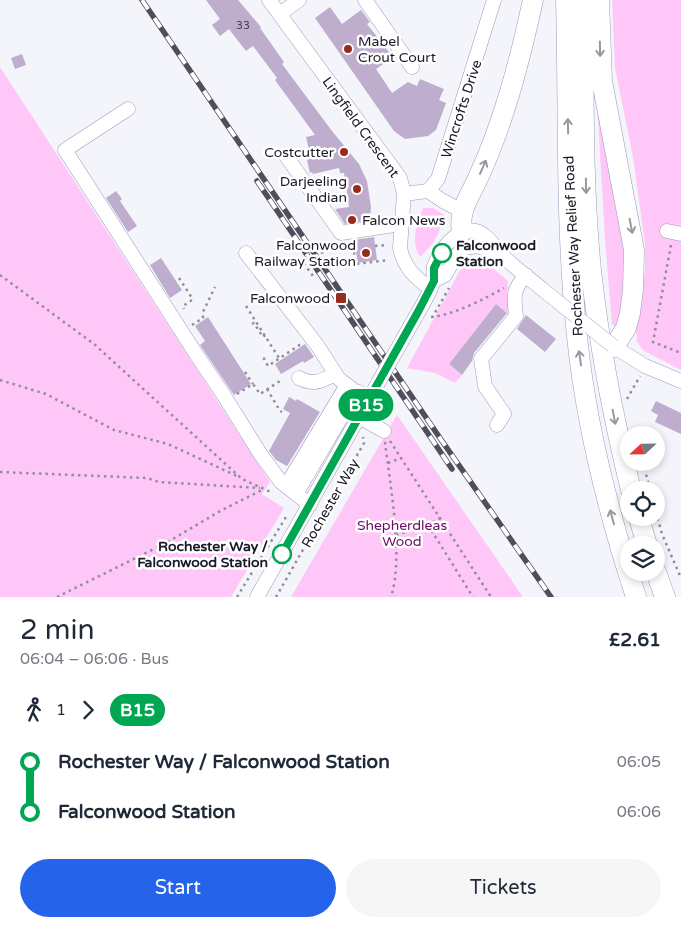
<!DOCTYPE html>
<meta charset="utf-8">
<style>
:root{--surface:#fff;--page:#f6f6f7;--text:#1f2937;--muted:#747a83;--accent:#2563eb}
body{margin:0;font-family:"Varela Round",sans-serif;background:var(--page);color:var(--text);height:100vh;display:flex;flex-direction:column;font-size:19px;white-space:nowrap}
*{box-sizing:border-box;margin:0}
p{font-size:16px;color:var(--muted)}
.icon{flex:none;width:28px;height:28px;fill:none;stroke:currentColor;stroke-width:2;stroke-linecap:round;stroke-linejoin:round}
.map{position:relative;height:597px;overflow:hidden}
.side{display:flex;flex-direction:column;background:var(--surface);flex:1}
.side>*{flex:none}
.badge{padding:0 10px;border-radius:16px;font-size:18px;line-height:32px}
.needle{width:32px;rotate:248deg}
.tools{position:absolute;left:620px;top:426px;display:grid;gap:10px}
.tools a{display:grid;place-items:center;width:45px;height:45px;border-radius:50%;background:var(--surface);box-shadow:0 2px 8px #0003;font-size:25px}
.map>.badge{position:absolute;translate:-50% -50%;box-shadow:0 0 0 2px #fff}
.legs{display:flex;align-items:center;gap:8px;height:55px;padding:0 20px;font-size:16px}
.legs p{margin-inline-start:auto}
.summary{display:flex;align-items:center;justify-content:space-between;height:85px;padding:0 20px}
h1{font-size:28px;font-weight:600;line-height:38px}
.cta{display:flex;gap:10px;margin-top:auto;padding:10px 20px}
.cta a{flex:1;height:58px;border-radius:30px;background:var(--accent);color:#fff;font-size:20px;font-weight:600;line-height:58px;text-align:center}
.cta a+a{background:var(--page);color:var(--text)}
ul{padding:0 20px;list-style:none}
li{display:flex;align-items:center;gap:18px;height:50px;font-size:19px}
li i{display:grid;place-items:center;width:8px;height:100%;margin:0 6px;background:currentColor}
li i::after{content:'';width:12px;height:12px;margin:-6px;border:4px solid;border-radius:50%;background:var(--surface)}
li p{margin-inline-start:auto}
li:first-child i{background:linear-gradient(#0000 50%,currentColor 0)}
li:last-child i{background:linear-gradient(currentColor 50%,#0000 0)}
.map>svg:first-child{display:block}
.green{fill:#ffc7f8}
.building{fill:#beadcd}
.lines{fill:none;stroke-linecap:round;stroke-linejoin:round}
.minor-casing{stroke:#9d9abb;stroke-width:15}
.highway-casing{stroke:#9d9abb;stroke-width:21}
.path{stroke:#908f99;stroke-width:2.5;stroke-dasharray:2.5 4;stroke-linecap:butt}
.minor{stroke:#fff;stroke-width:14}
.highway{stroke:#fff;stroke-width:20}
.rail-casing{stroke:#4f4e5a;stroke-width:5.5}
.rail{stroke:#fff;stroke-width:4;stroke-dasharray:11;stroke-linecap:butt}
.minor-bridge-casing{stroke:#9d9abb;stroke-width:15;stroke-linecap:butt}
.minor-bridge{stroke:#fff;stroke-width:14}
.oneway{stroke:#98989e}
.line-1-casing{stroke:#fff;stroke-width:11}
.line-1{stroke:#00a651;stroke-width:8}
.poi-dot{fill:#962c1c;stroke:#fff;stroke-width:2}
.stop-1-dot{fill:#fff;stroke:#00a651;stroke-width:2.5}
.labels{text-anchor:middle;stroke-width:5;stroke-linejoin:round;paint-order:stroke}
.number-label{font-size:11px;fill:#443f50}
.poi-label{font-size:14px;fill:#1b1a27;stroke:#fff;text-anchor:end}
.street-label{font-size:14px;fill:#1b1a27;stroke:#fff}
.stop-label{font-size:14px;font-weight:bold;fill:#1b1a27;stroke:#fff;text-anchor:start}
.park-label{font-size:14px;fill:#690d65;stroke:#fff}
</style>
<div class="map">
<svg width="681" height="597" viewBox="0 0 681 597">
<rect width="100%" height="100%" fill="#f4f4fb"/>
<path class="green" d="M612 0H681V370L644 351 637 342 636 330 645 272V244L633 157 615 68Z
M0 67 270 482 262 494 284 508 231 597H0Z
M596 85 628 259 620 332 612 324 605 239Z
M423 208H433L444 215C439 235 435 243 420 257 410 243 417 222 423 208Z
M483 260 508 281 507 296 510 315 496 304 449 364 462 375 455 383 435 373 407 368 463 265Z
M397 415 523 597H291Z"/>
<path class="building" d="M206 0H238L261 27 260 28 284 62 282 64 332 131 359 164 367 181 371 207 370 220 345 224 335 209 349 207 344 173H340L339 168 313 174 312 172 310 173 306 156 310 155 306 137 315 135 275 80 277 78 253 46 246 51 229 29 220 36 212 25 220 19Z
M330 7 342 24 361 10 370 22 367 24 393 57 376 69 392 93 408 82 417 86 420 79 444 89 439 100 446 103 436 130 428 136 405 139 394 131 315 18Z
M22 54 26 65 15 69 11 58Z
M116 191 122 199 120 201 137 226 128 232 106 198Z
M374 237 377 260 358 263 354 240Z
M161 258 182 290 170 298 150 265Z
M496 304 507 313 474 353 472 361 462 375 449 364Z
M526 315 556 339 545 352 517 329Z
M208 317 251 384 234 395 200 345 205 341 195 326Z
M305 344 314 357 304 363 303 361 281 374 275 364Z
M289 397 296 401 297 399 320 412 287 466 276 460 269 451 290 413 283 409Z
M656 401 681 413V434L655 422 658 415 651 411Z"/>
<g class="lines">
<g class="minor-casing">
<path id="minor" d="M269 0 400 178 404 194 400 248C404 267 415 278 430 288
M365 0 412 67
M280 14 299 0
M128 109 65 150 198 357 223 394 261 455 281 482 310 505
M286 156 341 233 401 224
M428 191 443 201 462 211
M404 194 428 191 438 179 494 0
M667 231 681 234
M246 253 317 345 339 379 356 392H359L370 398
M433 281 445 275 455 257 464 248 478 246 500 255
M416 316C422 306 430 293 433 282 435 277 432 271 434 266 442 247 463 218 485 236 492 241 497 250 503 256 515 268 529 278 542 289
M613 346 645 366 681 381
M299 378C315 386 320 381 336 374
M359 417 384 431
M497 425 504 414 485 386 481 359 516 316C514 296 512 291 526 275
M286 486 347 385
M296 494 356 392
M257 597 378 383"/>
</g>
<g class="highway-casing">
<path id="highway" d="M566 0C569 112 565 224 577 336 586 425 608 512 636 597
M583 0C584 90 582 180 591 270 599 344 613 417 631 490
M599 0 602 81 634 250 633 290 630 313 626 328 614 347
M462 232C458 211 470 196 478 178 504 122 520 60 533 0
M639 518 647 545
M656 572 665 597"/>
</g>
<path class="path" d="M671 245 653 342 681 353
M318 246 330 265
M375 246 388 245
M315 248 319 245
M354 252 356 264 389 260
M300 258 313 276
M0 275 94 344 242 479 273 493
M179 278 192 298V300L183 306 184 309
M246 306 279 358
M431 317C454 315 484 299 504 288
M432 318 449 288
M252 324 254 323 263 337 265 335
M192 325 203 318V312L215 287
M265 358 264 359 268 366 301 344
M245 372 253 384
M0 380 46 394 114 430 168 444 239 477
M267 389 280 411 282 412
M237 394 253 384 260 394 283 379
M627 399 640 376
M390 441 491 597
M385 442C390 486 404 556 391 597
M643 462 650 490
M388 463 401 458
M0 472 147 478 159 482 260 488
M656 512 662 534 681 578
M428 525 473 597
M396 535 428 525 440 518
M57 597 166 543 222 510 264 489
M237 597 286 517
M276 597 364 443 363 437"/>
<use href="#minor" class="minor"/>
<use href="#highway" class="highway"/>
<g class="rail-casing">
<path id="rail" d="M142 0 442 441 551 597
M257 181 452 469"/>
</g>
<use href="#rail" class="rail"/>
<g class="minor-bridge-casing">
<path id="minor-bridge" d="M542 289 613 346
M378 383 416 316"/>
</g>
<use href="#minor-bridge" class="minor-bridge"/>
</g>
<defs><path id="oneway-shaft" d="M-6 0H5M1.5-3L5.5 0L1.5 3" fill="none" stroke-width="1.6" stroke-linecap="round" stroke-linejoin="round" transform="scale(1.25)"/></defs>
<g class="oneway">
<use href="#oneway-shaft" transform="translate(600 49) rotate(89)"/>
<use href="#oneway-shaft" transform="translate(568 126) rotate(-91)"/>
<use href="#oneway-shaft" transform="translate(483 167) rotate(-66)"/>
<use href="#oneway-shaft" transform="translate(586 186) rotate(89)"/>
<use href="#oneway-shaft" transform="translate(631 226) rotate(79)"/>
<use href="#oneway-shaft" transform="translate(580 358) rotate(-98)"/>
<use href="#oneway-shaft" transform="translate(614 417) rotate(79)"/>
<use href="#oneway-shaft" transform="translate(612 517) rotate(-105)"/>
</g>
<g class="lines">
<g class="line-1-casing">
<path id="line-1" d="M282 554 419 310 434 281V268L442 253"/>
</g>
<use href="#line-1" class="line-1"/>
</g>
<g class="poi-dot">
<circle cx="348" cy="49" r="5"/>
<circle cx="344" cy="152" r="5"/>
<circle cx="357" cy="189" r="5"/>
<circle cx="352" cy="220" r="5"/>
<circle cx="366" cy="253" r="5"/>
<rect x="335" y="292" width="12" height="12" rx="2.5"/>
</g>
<g class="stop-1-dot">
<circle cx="442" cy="253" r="9"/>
<circle cx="282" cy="554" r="9"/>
</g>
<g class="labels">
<g class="number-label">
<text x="243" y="29">33</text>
</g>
<g class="poi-label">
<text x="358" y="46" text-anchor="start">Mabel<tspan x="358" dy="16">Crout Court</tspan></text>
<text x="334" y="157">Costcutter</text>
<text x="347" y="186">Darjeeling<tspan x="347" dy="16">Indian</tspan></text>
<text x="362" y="225" text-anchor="start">Falcon News</text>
<text x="356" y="250">Falconwood<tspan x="356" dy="16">Railway Station</tspan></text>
<text x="330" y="303">Falconwood</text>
</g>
<g class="street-label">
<text transform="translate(461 109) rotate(-72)" y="5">Wincrofts Drive</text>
<text transform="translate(361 127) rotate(54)" y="5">Lingfield Crescent</text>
<text transform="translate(573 246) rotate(-93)" y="5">Rochester Way Relief Road</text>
<text transform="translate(330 503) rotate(-60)" y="5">Rochester Way</text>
</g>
<g class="stop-label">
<text x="456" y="250">Falconwood<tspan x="456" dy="16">Station</tspan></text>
<text x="268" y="551" text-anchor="end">Rochester Way /<tspan x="268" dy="16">Falconwood Station</tspan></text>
</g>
<g class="park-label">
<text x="402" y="530">Shepherdleas<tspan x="402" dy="16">Wood</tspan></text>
</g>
</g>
</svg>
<div class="tools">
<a><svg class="needle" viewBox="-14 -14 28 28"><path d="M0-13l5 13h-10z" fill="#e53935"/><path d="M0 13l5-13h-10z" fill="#747a83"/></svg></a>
<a><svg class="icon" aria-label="locate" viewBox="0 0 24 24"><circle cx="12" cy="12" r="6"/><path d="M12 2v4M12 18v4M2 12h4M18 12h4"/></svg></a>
<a><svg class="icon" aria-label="layers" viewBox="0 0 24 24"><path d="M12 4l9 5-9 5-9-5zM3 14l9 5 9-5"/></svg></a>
</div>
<b class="badge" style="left:366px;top:405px;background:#00a651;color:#fff">B15</b>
</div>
<section class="side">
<div class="summary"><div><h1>2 min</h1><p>06:04 – 06:06 · Bus</p></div><b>£2.61</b></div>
<div class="legs"><svg class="icon" aria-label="walk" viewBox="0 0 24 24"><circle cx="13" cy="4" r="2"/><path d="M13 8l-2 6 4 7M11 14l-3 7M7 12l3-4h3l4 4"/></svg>1<svg class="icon" aria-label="forward" viewBox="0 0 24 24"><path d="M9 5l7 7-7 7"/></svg><b class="badge" style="background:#00a651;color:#fff">B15</b></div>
<ul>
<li><i style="color:#00a651"></i><b>Rochester Way / Falconwood Station</b><p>06:05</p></li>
<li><i style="color:#00a651"></i><b>Falconwood Station</b><p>06:06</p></li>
</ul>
<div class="cta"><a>Start</a><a>Tickets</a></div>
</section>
